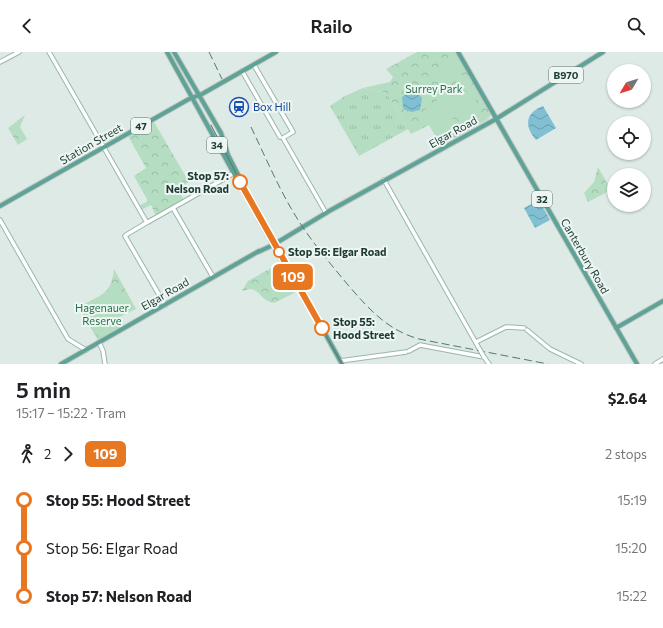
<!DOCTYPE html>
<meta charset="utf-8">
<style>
:root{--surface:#fff;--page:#f2f2f2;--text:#202124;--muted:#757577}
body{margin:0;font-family:Commissioner,sans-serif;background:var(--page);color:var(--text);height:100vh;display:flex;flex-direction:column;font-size:15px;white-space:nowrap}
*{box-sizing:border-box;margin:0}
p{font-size:13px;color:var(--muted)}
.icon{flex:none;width:22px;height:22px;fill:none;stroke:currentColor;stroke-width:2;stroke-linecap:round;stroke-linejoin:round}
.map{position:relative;height:312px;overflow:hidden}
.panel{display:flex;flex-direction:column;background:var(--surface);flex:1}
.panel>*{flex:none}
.badge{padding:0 8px;border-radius:6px;font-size:14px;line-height:26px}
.needle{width:26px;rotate:232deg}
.buttons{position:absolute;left:607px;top:12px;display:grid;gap:8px}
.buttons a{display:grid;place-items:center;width:44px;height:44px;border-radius:50%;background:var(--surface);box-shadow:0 1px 3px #0004;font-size:20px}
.map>.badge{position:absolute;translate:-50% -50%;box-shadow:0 0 0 2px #fff}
.legs{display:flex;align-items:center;gap:6px;height:44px;padding:0 16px;font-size:13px}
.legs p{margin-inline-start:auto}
.headline{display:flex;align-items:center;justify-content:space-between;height:68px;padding:0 16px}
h1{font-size:22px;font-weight:600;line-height:30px}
ul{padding:0 16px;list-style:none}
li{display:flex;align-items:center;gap:14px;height:48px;font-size:15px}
li i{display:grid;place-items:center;width:6px;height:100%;margin:0 5px;background:currentColor}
li i::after{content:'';width:10px;height:10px;margin:-5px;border:3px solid;border-radius:50%;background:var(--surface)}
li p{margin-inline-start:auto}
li:first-child i{background:linear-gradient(#0000 50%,currentColor 0)}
li:last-child i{background:linear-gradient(currentColor 50%,#0000 0)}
header{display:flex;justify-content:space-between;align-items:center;height:52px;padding:0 16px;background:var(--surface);font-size:18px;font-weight:600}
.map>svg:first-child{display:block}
.grass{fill:url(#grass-tufts)}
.park{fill:url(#park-crowns)}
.pitch{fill:#b4ddc2}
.water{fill:url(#water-waves)}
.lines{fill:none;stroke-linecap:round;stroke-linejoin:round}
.secondary-casing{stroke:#9cb6ae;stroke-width:5.5}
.primary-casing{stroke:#bcc4c2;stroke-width:6}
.secondary{stroke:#fff;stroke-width:3.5}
.primary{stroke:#5fa296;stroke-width:4}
.tram{stroke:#587670;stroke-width:1}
.rail{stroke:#587670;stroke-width:1;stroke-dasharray:8 4;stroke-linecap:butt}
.secondary-bridge-casing{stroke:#9cb6ae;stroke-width:5.5;stroke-linecap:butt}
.secondary-bridge{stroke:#fff;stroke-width:3.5}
.line-1-casing{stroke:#fff;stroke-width:9}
.line-1{stroke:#e87722;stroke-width:6}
.stop-1-dot{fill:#fff;stroke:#e87722;stroke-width:2}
.labels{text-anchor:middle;stroke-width:4;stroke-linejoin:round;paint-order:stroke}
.shield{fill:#edf6f3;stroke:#5c726d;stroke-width:1}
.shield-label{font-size:10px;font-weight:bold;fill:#1e3a34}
.park-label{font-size:11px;fill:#27724a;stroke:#edf6f3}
.transit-label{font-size:11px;fill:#164399;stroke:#edf6f3;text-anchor:start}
.street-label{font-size:11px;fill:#1e3a34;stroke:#edf6f3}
.stop-label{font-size:11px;font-weight:bold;fill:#1e3a34;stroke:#edf6f3;text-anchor:start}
</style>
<header><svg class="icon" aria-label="back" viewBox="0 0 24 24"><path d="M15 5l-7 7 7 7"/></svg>Railo<svg class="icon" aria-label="search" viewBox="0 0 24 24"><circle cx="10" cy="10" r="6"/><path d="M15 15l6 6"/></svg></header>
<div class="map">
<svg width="663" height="312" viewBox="0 0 663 312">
<defs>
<pattern id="grass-tufts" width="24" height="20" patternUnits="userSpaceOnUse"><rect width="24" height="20" fill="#b4ddc2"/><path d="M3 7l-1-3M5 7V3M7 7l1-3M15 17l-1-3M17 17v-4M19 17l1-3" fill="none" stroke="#9abea7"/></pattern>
<pattern id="park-crowns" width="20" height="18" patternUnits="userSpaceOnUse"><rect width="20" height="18" fill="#b4ddc2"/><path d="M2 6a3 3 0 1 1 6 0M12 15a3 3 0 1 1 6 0" fill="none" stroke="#9abea7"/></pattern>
<pattern id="water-waves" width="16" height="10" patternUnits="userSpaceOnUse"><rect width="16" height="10" fill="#81c0d2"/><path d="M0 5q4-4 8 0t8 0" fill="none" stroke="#699dab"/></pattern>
</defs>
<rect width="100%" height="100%" fill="#ddeae5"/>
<path class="grass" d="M363 36 387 41 408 77 359 104 330 54 345 44Z"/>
<path class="park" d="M417 0H456L491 62 488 67 441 94 429 73 411 82 387 41 363 36 390 30 393 25 386 17Z
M25 63 20 75 27 87 18 93 8 76Z
M154 70 189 130 177 136 184 148 156 164 151 153 141 158 139 154 148 149 134 124 146 116 128 84Z
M598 115 611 138 588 150 584 141 594 130Z
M280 211 298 239 274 251C257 248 261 232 242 239L248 229Z
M114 217 136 257 119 265 124 274 98 288 79 255C100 243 111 244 114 217Z"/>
<path class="pitch" d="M450 4 455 5 461 12 462 26 458 29 447 30C434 23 441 11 450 4Z
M466 39C476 45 482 56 478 67L470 71C448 71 440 40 466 39Z
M440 46 446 51C448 63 451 64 458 74L457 81 448 86 440 85 434 73 423 63V59Z
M109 238 118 241 129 260 119 265 124 274 104 285 95 282 86 268 96 249 95 247Z"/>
<path class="water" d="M408 41 418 42 422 46 420 58 411 60 403 56 402 45Z
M543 54 556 76 536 88C524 74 525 61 543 54Z
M539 148 550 168 535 176 524 156Z"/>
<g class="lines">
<g class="secondary-casing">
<path id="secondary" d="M49 0 146 169
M0 10 19 0
M254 13 293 80 283 86
M242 19 280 85
M283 86 326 161
M384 128 480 298
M173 156 213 225
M0 168 68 287 86 298
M148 170 236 120
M126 183 146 171
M125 184 165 253
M527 278 550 297 581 312
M99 290 103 299 105 312
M476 290 506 275 524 276
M409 299 420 293 484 305 489 312
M340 309 406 300
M655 312 663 307"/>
</g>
<g class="primary-casing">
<path id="primary" d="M167 0 286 216
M174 0 221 81 228 103 249 144 342 312
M458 0 637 312
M0 154 189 47 202 42 276 0
M258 200 273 193 331 158 496 67 603 0
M616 276 663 249
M61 312 259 199"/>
</g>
<use href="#secondary" class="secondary"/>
<use href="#primary" class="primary"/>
<path class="tram" d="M211 73 250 148 342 312"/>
<path class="rail" d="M209 0 222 27
M251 75C265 104 278 135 295 163 310 188 329 210 348 233 369 257 387 278 419 287L548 312"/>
<g class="secondary-bridge-casing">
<path id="secondary-bridge" d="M480 298 484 305"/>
</g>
<use href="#secondary-bridge" class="secondary-bridge"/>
</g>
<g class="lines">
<g class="line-1-casing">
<path id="line-1" d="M240 130 322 276"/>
</g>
<use href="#line-1" class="line-1"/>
</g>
<defs>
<g id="station-ring" transform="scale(1)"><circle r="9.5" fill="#edf6f3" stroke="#1a4fb4" stroke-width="1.5"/><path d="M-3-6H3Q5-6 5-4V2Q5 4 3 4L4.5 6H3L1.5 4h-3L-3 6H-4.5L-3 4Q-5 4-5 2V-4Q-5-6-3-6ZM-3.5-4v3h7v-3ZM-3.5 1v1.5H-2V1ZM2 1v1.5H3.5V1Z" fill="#1a4fb4"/></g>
</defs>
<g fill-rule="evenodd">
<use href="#station-ring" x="239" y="55"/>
</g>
<g class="stop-1-dot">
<circle cx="240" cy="130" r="7"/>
<circle cx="279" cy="200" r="5"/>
<circle cx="322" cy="276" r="7"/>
</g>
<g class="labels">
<g class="shield">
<rect x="549" y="15" width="34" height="16" rx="3"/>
<rect x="131" y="66" width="20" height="16" rx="3"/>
<rect x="207" y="85" width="20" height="16" rx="3"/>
<rect x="532" y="139" width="20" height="16" rx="3"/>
</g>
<g class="shield-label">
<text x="566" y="27">B970</text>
<text x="141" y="78">47</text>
<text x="217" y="97">34</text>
<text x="542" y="151">32</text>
</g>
<g class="park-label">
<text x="434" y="41">Surrey Park</text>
<text x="102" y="260">Hagenauer<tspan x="102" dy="13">Reserve</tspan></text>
</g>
<g class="transit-label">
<text x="253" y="59">Box Hill</text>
</g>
<g class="street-label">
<text transform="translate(453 80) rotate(-29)" y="4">Elgar Road</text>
<text transform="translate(91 92) rotate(-30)" y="4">Station Street</text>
<text transform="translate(585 204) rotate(60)" y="4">Canterbury Road</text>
<text transform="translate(165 242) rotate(-30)" y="4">Elgar Road</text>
</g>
<g class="stop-label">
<text x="229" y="128" text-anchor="end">Stop 57:<tspan x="229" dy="13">Nelson Road</tspan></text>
<text x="288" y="204">Stop 56: Elgar Road</text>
<text x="333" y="274">Stop 55:<tspan x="333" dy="13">Hood Street</tspan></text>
</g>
</g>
</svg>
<div class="buttons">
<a><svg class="needle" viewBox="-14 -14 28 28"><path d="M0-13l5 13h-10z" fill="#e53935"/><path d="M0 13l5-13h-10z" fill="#757577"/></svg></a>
<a><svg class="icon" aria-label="locate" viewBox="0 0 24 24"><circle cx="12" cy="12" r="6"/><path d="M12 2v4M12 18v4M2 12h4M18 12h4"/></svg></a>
<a><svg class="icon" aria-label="layers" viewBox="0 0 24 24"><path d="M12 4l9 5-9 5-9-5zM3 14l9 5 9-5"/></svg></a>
</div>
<b class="badge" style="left:293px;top:225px;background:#e87722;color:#fff">109</b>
</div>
<section class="panel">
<div class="headline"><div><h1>5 min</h1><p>15:17 – 15:22 · Tram</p></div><b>$2.64</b></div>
<div class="legs"><svg class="icon" aria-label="walk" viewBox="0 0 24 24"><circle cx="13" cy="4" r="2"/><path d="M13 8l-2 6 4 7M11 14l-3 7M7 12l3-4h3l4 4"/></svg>2<svg class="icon" aria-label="forward" viewBox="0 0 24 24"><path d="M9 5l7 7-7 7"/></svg><b class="badge" style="background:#e87722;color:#fff">109</b><p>2 stops</p></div>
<ul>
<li><i style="color:#e87722"></i><b>Stop 55: Hood Street</b><p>15:19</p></li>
<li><i style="color:#e87722"></i><span>Stop 56: Elgar Road</span><p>15:20</p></li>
<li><i style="color:#e87722"></i><b>Stop 57: Nelson Road</b><p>15:22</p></li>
</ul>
</section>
